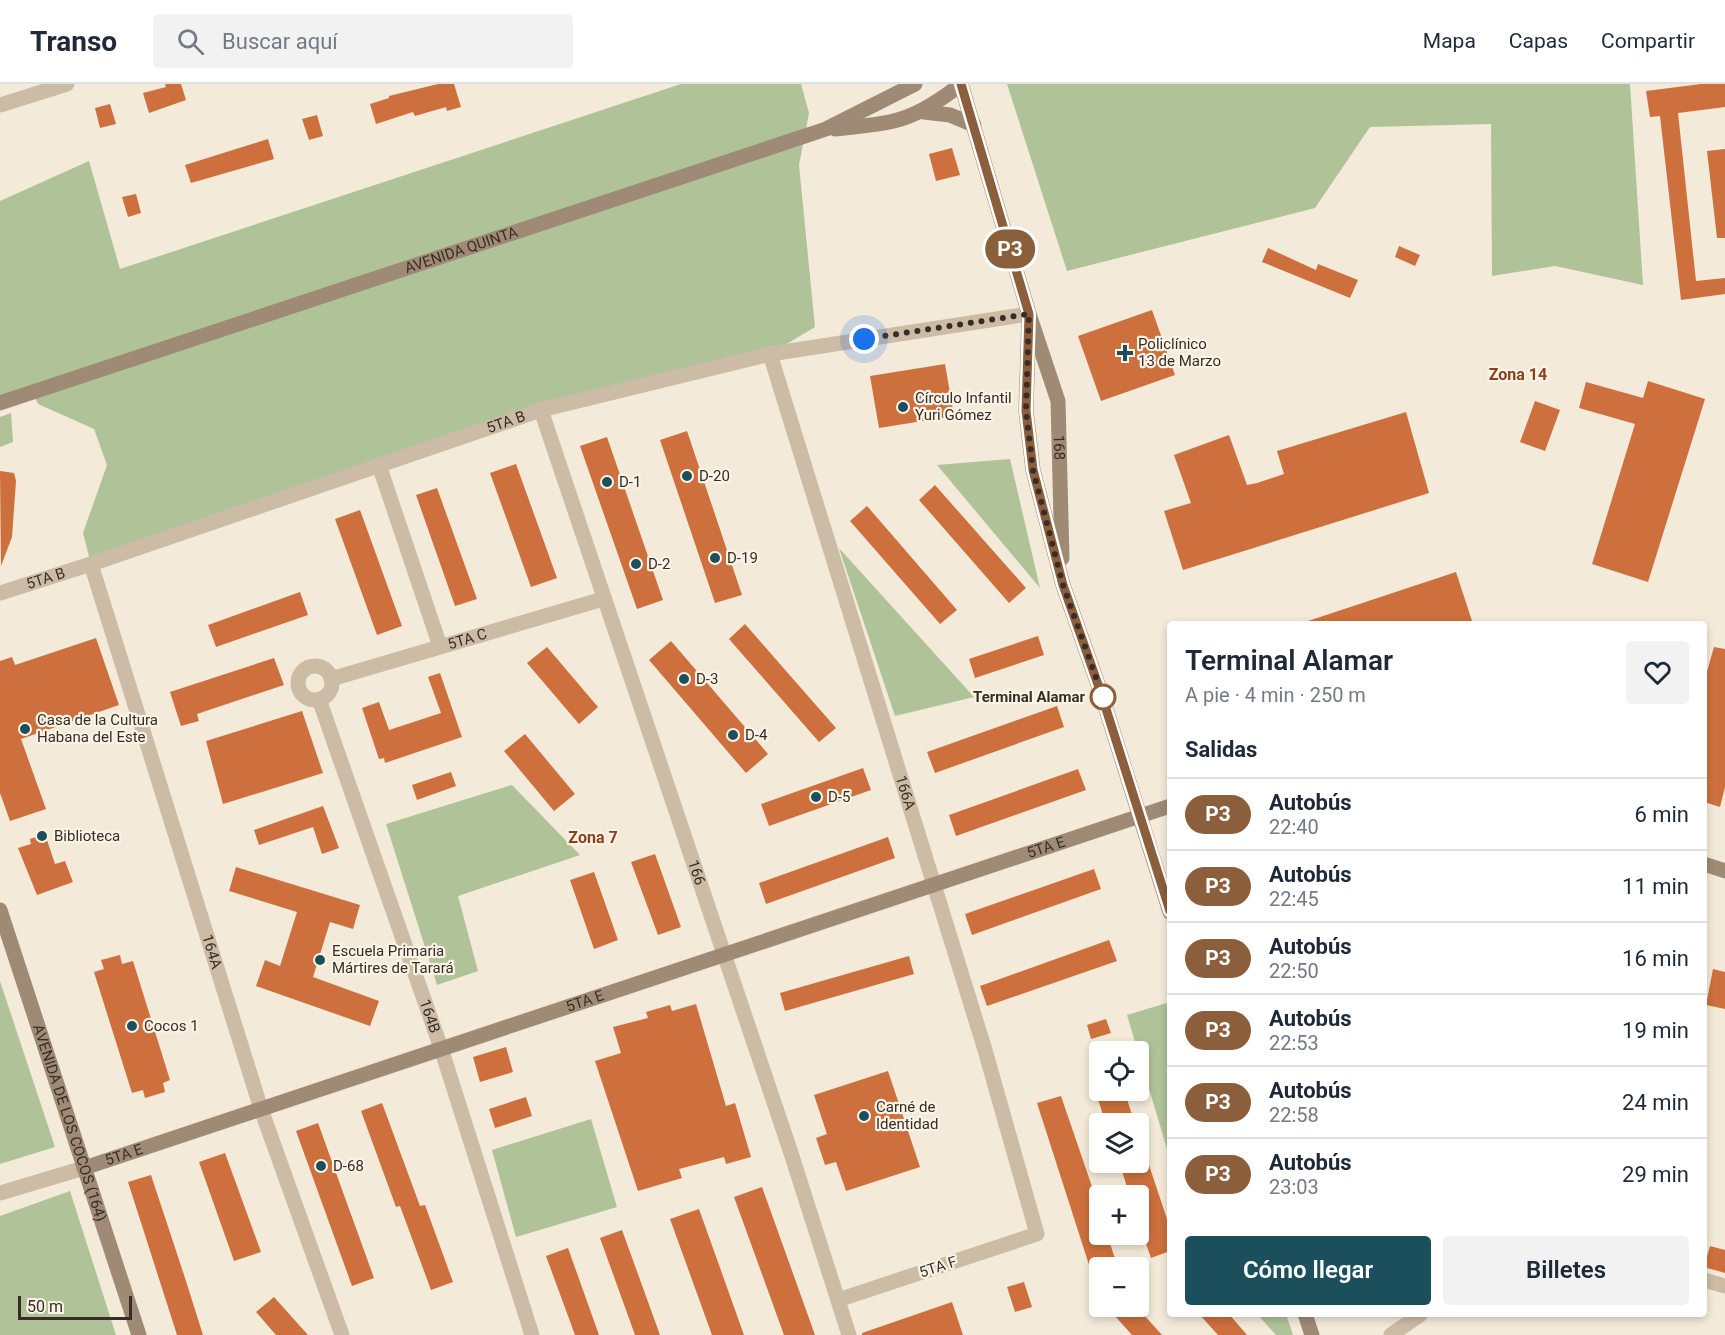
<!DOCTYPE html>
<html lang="es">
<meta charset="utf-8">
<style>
:root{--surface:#fff;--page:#f2f2f3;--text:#1f2937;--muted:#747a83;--line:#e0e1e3;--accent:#1a4f5b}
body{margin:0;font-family:Roboto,sans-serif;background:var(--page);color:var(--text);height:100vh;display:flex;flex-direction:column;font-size:22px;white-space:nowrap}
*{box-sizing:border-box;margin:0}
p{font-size:20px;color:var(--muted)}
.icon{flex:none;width:33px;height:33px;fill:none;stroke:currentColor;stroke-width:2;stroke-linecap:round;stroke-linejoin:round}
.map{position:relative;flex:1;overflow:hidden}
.side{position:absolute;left:1167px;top:537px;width:540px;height:696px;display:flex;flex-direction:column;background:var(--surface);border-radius:6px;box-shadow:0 3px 9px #0003}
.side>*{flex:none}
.badge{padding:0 12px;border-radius:20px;font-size:21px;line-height:39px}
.tools{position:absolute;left:1089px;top:957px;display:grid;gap:12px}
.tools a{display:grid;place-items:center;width:60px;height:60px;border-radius:6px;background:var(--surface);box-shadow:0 3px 9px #0003;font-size:30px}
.scale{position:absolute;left:18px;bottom:15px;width:114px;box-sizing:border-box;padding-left:6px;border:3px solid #372d26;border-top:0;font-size:16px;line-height:21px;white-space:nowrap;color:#372d26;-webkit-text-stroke:4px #faf3e6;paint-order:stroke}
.you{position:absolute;width:30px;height:30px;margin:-15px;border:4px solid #fff;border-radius:50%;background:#1a73e8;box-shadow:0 0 0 9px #1a73e833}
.map>.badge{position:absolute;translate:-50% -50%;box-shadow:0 0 0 3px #fff}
h2{padding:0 18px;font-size:22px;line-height:54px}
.round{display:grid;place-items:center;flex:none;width:63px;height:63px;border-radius:6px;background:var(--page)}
.headline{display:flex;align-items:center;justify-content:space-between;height:102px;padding:0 18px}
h1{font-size:28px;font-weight:600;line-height:45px}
.primary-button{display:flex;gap:12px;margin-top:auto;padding:12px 18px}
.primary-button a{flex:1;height:69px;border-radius:6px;background:var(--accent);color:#fff;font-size:24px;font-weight:600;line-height:69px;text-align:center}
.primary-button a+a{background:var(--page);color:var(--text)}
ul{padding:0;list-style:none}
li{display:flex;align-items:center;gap:18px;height:72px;padding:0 18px;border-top:2px solid var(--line)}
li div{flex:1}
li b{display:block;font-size:22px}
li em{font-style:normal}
li .badge{min-width:66px;font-weight:700;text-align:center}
header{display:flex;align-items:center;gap:36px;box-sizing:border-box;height:84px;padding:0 30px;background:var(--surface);border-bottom:2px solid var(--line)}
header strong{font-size:28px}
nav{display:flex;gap:33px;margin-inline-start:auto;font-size:21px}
.search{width:420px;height:54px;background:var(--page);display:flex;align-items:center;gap:15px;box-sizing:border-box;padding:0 21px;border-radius:6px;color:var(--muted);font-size:22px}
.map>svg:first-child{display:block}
.green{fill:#b0c398}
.building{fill:#cd703d}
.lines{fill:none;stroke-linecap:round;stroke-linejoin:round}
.street{stroke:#ccbba5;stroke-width:15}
.secondary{stroke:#9f8a76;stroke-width:15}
.line-casing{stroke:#fff;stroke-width:14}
.line{stroke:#8b5e3c;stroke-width:9}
.walk{stroke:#372d26;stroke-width:6;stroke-dasharray:0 10.8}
.poi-dot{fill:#1a4f5b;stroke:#faf3e6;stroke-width:2}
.stop-dot{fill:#fff;stroke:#8b5e3c;stroke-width:3}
.labels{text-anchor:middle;stroke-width:4.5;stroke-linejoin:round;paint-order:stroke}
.street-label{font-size:15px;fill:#372d26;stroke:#faf3e6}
.poi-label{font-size:15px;fill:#372d26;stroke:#faf3e6;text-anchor:start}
.stop-label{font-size:15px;font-weight:bold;fill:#372d26;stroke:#faf3e6;text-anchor:end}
.neighbourhood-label{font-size:16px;font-weight:bold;fill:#8b421b;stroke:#faf3e6}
</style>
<header>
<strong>Transo</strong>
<div class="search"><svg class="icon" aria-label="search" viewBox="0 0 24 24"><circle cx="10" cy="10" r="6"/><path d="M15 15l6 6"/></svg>Buscar aquí</div>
<nav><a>Mapa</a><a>Capas</a><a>Compartir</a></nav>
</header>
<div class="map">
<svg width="1725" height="1251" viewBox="0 0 1725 1251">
<rect width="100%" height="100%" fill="#f3ead9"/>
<path class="green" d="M681 0H801L809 29 799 81 815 243 770 270 541 326 91 480 83 449 107 381 94 345 38 320 32 308 0 319V117L89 77 120 185Z
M1007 0H1630L1643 201 1555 182 1492 192 1491 40 1370 43 1315 124 1067 187Z
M11 329 13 358 0 363V333Z
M1010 375 1040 504 937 381Z
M839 464 974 613 895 632Z
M512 701 580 771 458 812 478 887 437 901 386 740Z
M0 897 55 1063 0 1080Z
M1170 918V1075L1127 931Z
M591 1035 617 1123 516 1153 492 1066Z
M70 1107 116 1251H0V1132Z
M1257 1230H1286L1293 1251H1276Z"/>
<path class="building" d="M165 0H181L186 16 149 29 143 9 166 3Z
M438 0H454L461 23 447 27 446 23 415 32 413 28 376 40 370 20 389 14V12Z
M1701 0H1725V23L1678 29 1696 197 1725 194V210L1681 216 1660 32 1650 33 1646 7Z
M110 20 116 40 100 44 95 24Z
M317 31 323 52 309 56 302 35Z
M268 55 274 75 191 99 185 81Z
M952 64 960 91 936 97 929 70Z
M1725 65V154H1717L1707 67Z
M136 110 141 129 128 133 122 113Z
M1399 162 1420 171 1415 182 1395 173Z
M1268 164 1316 186 1318 180 1358 196 1350 214 1262 178Z
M1152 226 1175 291 1101 317 1078 252Z
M945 280 954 332 879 344 870 292Z
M1648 297 1705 315 1648 498 1592 480 1635 340 1579 324 1586 298 1643 314Z
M1535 317 1560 326 1545 367 1520 358Z
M1406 328 1429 409 1183 486 1164 427 1191 419 1174 371 1229 351 1247 401 1257 399 1284 390 1277 367Z
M687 347 742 511 715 519 660 356Z
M607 353 663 516 637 525 580 362Z
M516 380 557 494 531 503 490 389Z
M0 387 14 389 16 397 12 453 1 482Z
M935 401 1026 504 1009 519 919 416Z
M437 404 477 515 455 522 416 411Z
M867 422 957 526 940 540 850 437Z
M360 426 402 542 377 551 335 435Z
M1456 488 1473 540H1305V538Z
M300 508 308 531 216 563 208 541Z
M745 540 836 644 819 658 729 555Z
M1038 552 1044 571 975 594 969 575Z
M96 554 119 621 21 655 46 725 10 737 0 709V577L12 573 15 581Z
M671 557 768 670 746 689 649 576Z
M547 563 598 623 579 640 527 579Z
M1714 563 1725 565V703L1720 723 1704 718V598Z
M274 574 284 601 197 630 199 637 181 642 170 608Z
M440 589 462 653 385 679 384 674 379 675 362 624 379 618 389 646 441 629 428 593Z
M1057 622 1064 643 935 689 927 668Z
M302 627 323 689 223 720 206 657Z
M525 650 575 710 554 727 504 667Z
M863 684 871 706 769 742 761 720Z
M1078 685 1086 706 956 752 949 731Z
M451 688 456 702 417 716 412 701Z
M323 722 339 764 322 770 313 743 259 761 254 746Z
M45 750 55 780 65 777 73 798 37 811 18 764 31 760 30 755Z
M888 753 895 774 766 820 759 799Z
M655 770 681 843 658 851 631 778Z
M236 783 360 821 353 845 330 838 313 893 379 917 370 942 256 902 265 876 280 882 297 828 229 807Z
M1094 785 1101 805 972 851 965 830Z
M594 788 618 856 594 865 570 796Z
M1109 856 1117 877 987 922 980 902Z
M120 871 122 880 133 877 170 996 163 999 165 1008 145 1014 143 1006 132 1009 94 888 104 885 101 876Z
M909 872 914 890 785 927 780 909Z
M1713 885 1725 888V925L1706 921Z
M696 920 726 1022 735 1019 751 1073 726 1080 724 1073 679 1085 682 1094 638 1107 595 977 621 969 613 943 648 934 646 928 670 921 672 927Z
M1106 935 1111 949 1091 955 1087 941Z
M506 963 513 988 480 998 473 973Z
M888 987 920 1083 846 1107 836 1078 825 1081 816 1054 827 1050 814 1011Z
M1095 1006H1124L1135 1040H1106Z
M1061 1012 1100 1126V1150H1107L1118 1184H1090L1037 1019Z
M526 1013 532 1032 495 1044 489 1025Z
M382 1019 420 1122 425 1121 453 1198 431 1206 400 1122 396 1123 361 1027Z
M318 1039 374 1194 352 1202 296 1047Z
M225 1069 261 1168 234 1177 199 1078Z
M1119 1078H1148L1170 1144V1167L1151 1174 1138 1137V1112H1130Z
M151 1091 185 1194 203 1251H177L161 1201 128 1098Z
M762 1103 815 1251H784L734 1113Z
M699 1125 744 1251H712L670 1135Z
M622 1146 660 1251H635L600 1154Z
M1710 1162 1725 1166V1189L1704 1183Z
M568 1164 599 1251H575L546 1172Z
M1024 1198 1032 1223 1015 1228 1007 1203Z
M274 1213 308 1251H276L256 1228Z
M952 1218 963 1251H862V1249Z
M1106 1222H1136L1162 1251H1132Z
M1199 1230H1229L1247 1251H1218Z"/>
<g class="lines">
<g class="street">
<path d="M0 21 67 0"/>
<path id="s1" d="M770 270 985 966 1037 1150 838 1216"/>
<path id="s2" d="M541 326 791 1069 849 1251"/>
<path d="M379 381 440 562"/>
<path id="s3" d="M91 480 261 1025 342 1251"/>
<path id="s4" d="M0 509 91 480 541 326 770 270 1029 230"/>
<circle cx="315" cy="599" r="17"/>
<path id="s5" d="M331 595 603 515"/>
<path id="s6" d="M319 615 441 964 532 1251"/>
<path d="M0 1109 84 1084"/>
<path d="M1704 1196 1725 1202"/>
<path d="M1391 1251 1421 1230"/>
</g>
<g class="secondary">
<path id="s7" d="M961 0 1029 230 1058 317 1062 474"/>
<path d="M924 28 950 31 974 41"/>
<path d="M835 45C894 39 913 38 961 0"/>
<path d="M1029 230 1026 327 1033 386 1063 501 1101 609 1170 828"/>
<path id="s8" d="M0 319 826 45 915 0"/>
<path d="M1704 780 1725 787"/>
<path id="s9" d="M0 826 139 1251"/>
<path id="s10" d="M84 1084 1170 722"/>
<path d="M1305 1230 1312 1251"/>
</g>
</g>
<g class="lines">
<g class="line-casing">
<path id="line" d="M961 0 1029 230 1026 327 1033 386 1063 501 1101 609 1170 827"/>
</g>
<use href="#line" class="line"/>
<path class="walk" d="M864 255 1029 230 1026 327 1033 386 1063 501 1103 613"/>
</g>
<g class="poi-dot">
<path d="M1122 260h6v6h6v6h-6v6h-6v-6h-6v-6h6z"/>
<circle cx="903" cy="323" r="6"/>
<circle cx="687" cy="392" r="6"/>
<circle cx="607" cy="398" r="6"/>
<circle cx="715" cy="474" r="6"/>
<circle cx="636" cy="480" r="6"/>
<circle cx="684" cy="595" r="6"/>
<circle cx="25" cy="645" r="6"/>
<circle cx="733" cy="651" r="6"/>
<circle cx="816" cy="713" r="6"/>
<circle cx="42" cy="752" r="6"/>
<circle cx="320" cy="876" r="6"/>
<circle cx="132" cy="942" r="6"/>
<circle cx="864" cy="1032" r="6"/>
<circle cx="321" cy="1082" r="6"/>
</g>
<circle class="stop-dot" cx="1103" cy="613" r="12"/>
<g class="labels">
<g class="street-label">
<text dy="5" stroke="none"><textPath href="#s8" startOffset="486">AVENIDA QUINTA</textPath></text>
<text dy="5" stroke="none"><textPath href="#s4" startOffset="534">5TA B</textPath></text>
<text dy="5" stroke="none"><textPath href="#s7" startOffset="378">168</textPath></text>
<text dy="5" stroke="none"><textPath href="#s4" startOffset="48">5TA B</textPath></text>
<text dy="5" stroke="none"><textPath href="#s5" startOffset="142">5TA C</textPath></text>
<text dy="5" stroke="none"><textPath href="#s1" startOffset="459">166A</textPath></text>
<text dy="5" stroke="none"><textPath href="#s10" startOffset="1014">5TA E</textPath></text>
<text dy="5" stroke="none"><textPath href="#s2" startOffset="488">166</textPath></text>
<text dy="5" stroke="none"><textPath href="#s3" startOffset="406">164A</textPath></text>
<text dy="5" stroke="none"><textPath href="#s10" startOffset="528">5TA E</textPath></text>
<text dy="5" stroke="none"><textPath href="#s6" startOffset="336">164B</textPath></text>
<text dy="5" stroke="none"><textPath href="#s9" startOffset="224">AVENIDA DE LOS COCOS (164)</textPath></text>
<text dy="5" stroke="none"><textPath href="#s10" startOffset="42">5TA E</textPath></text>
<text transform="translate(938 1183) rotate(-18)" y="5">5TA F</text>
</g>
<g class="poi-label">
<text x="1138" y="265">Policlínico<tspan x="1138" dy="17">13 de Marzo</tspan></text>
<text x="915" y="319">Círculo Infantil<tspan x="915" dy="17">Yuri Gómez</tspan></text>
<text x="699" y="397">D-20</text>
<text x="619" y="403">D-1</text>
<text x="727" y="479">D-19</text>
<text x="648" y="485">D-2</text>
<text x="696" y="600">D-3</text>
<text x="37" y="641">Casa de la Cultura<tspan x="37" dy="17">Habana del Este</tspan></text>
<text x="745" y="656">D-4</text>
<text x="828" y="718">D-5</text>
<text x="54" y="757">Biblioteca</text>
<text x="332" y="872">Escuela Primaria<tspan x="332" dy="17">Mártires de Tarará</tspan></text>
<text x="144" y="947">Cocos 1</text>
<text x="876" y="1028">Carné de<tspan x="876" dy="17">Identidad</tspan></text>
<text x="333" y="1087">D-68</text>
</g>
<g class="stop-label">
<text x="1085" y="618">Terminal Alamar</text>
</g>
<g class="neighbourhood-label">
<text x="1518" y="296">Zona 14</text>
<text x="593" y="759">Zona 7</text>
</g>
</g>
</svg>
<div class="tools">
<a><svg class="icon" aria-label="locate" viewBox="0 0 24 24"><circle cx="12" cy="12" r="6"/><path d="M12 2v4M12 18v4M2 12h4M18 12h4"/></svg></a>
<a><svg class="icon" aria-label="layers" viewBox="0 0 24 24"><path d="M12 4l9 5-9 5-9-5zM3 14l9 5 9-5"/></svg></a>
<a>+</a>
<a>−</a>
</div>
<div class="scale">50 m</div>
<div class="you" style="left:864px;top:255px"></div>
<b class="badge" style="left:1010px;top:165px;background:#8b5e3c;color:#fff">P3</b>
<section class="side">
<div class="headline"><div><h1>Terminal Alamar</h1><p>A pie · 4 min · 250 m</p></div><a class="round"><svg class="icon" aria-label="heart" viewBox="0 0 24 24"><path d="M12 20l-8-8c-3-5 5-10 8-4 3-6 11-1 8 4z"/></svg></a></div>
<h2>Salidas</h2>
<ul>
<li><span class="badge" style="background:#8b5e3c;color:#fff">P3</span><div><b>Autobús</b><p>22:40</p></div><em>6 min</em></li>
<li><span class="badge" style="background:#8b5e3c;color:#fff">P3</span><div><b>Autobús</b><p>22:45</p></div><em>11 min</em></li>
<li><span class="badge" style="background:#8b5e3c;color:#fff">P3</span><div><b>Autobús</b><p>22:50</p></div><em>16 min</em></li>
<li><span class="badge" style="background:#8b5e3c;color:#fff">P3</span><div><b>Autobús</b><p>22:53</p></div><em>19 min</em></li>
<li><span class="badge" style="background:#8b5e3c;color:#fff">P3</span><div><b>Autobús</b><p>22:58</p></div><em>24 min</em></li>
<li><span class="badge" style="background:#8b5e3c;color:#fff">P3</span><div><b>Autobús</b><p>23:03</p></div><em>29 min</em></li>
</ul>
<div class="primary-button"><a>Cómo llegar</a><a>Billetes</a></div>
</section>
</div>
